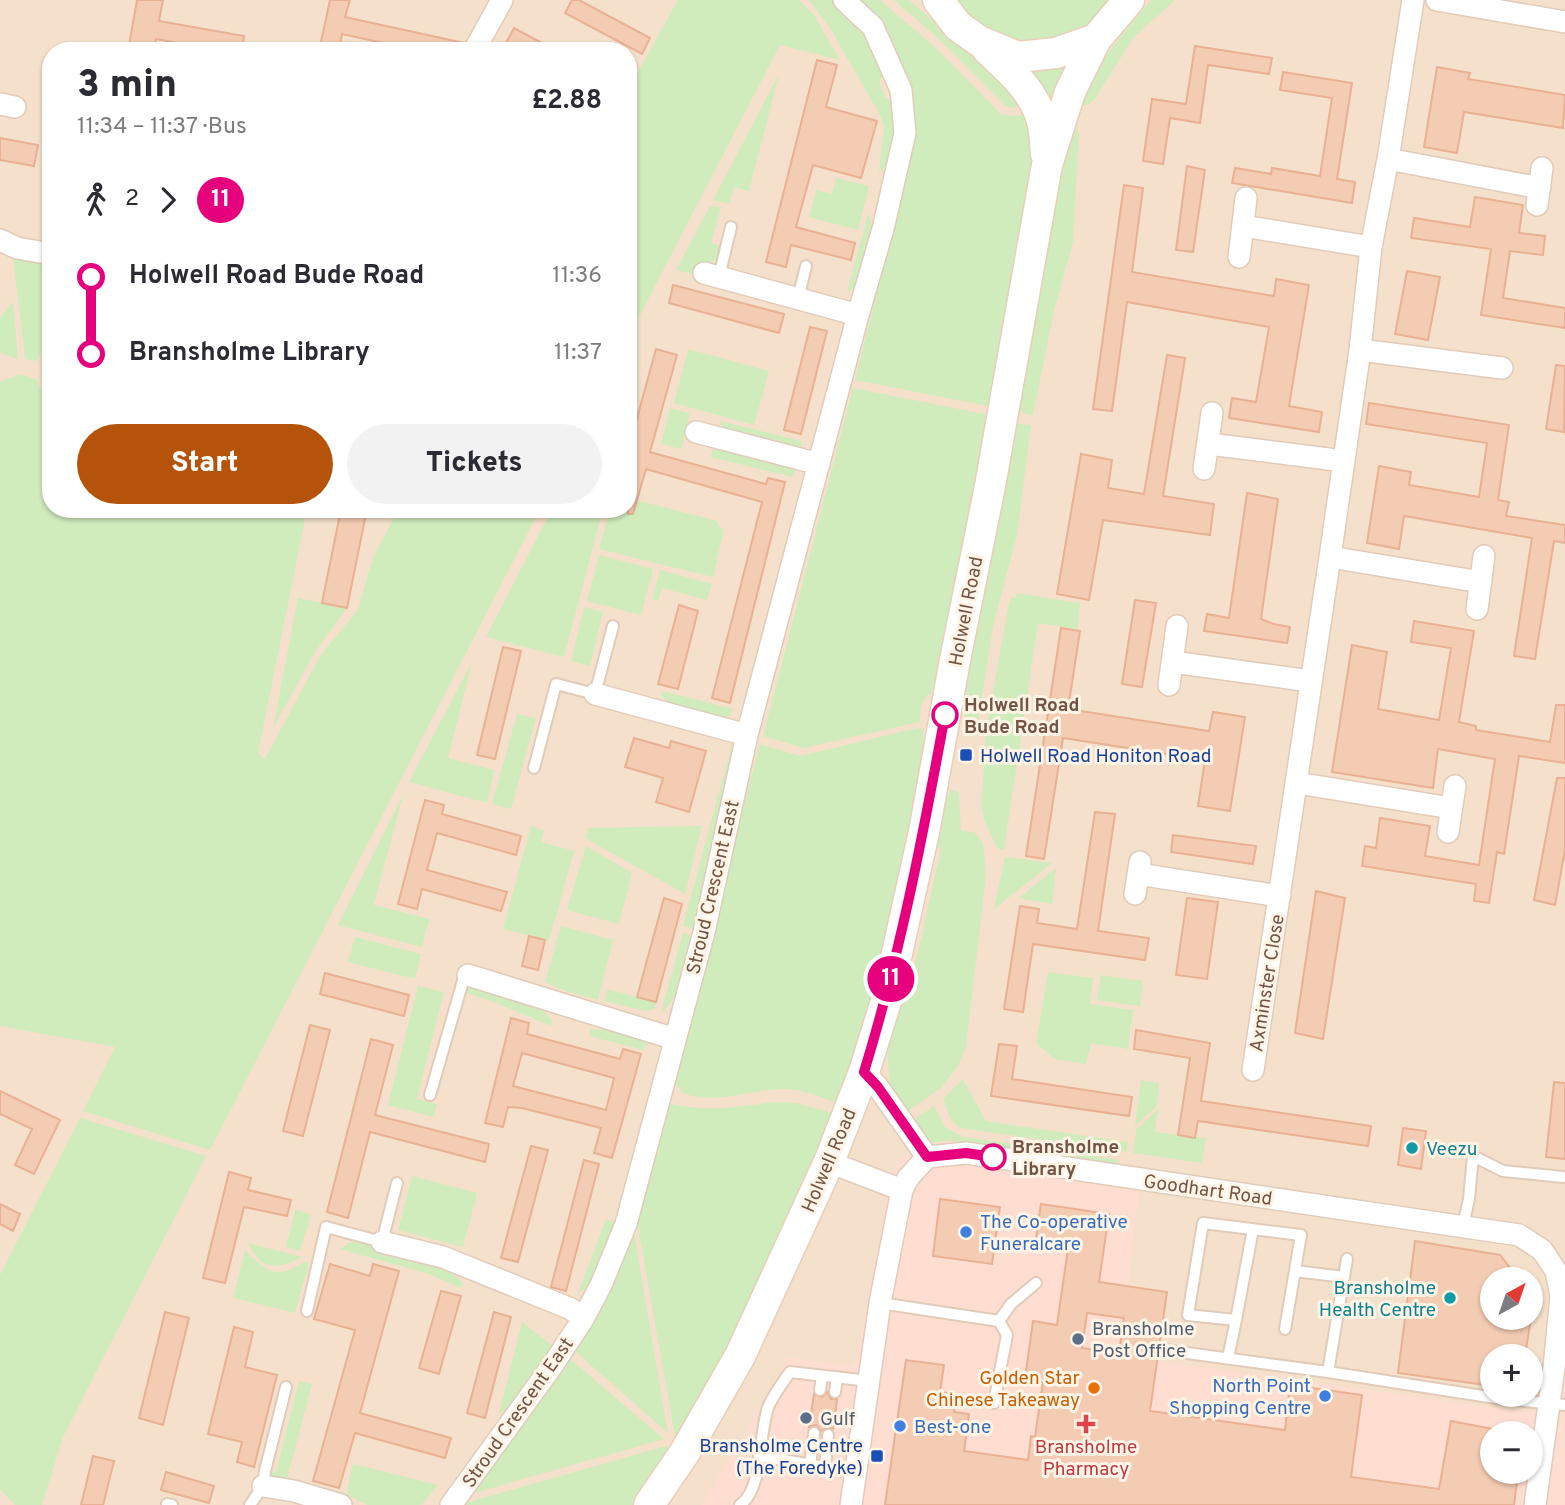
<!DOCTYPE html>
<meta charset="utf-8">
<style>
:root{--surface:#fff;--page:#f2f2f3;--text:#2b2b33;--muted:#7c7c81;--accent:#b45309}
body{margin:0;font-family:Overpass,sans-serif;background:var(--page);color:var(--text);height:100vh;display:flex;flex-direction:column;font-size:26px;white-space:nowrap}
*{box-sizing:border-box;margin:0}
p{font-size:23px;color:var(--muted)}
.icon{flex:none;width:38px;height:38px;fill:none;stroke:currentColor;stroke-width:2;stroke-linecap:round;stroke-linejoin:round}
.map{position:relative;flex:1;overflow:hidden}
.sheet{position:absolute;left:42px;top:42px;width:595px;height:476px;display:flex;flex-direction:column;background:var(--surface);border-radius:28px;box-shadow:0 2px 5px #0004}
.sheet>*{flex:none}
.badge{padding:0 14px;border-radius:23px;font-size:24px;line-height:46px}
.needle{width:46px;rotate:40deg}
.fabs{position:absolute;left:1480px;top:1267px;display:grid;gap:14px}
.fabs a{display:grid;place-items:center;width:63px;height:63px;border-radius:50%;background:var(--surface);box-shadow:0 2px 5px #0004;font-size:35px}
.map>.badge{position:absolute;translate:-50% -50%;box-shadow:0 0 0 4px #fff}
.legs{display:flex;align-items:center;gap:10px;height:77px;padding:0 35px;font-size:23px}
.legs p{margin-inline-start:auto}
.summary{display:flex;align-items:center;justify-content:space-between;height:119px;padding:0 35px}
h1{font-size:38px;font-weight:800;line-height:52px}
.button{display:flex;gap:14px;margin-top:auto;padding:14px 35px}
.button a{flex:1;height:80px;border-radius:42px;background:var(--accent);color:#fff;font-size:28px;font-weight:800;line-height:80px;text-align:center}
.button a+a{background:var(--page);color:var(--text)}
ul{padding:0 35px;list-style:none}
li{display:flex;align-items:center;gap:24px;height:77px;font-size:26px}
li i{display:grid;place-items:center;width:10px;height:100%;margin:0 9px;background:currentColor}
li i::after{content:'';width:18px;height:18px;margin:-9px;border:5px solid;border-radius:50%;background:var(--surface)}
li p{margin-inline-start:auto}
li:first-child i{background:linear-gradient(#0000 50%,currentColor 0)}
li:last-child i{background:linear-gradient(currentColor 50%,#0000 0)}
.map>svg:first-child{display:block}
.residential{fill:#f5e1cb;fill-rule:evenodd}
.commercial{fill:#ffddd0;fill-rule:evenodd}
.green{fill:#d0ebbc}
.building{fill:#f4ccb3;stroke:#e8b193;stroke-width:2;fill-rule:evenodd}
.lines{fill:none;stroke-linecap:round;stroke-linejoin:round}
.lane-casing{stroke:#e1cbb9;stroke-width:14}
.street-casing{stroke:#e1cbb9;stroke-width:24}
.secondary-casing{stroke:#e9ceb9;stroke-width:33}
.lane{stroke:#fff;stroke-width:10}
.street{stroke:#fff;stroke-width:21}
.secondary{stroke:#fff;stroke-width:30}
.line-1-casing{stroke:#fff;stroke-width:16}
.line-1{stroke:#e6007e;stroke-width:10}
.stop-1-dot{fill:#fff;stroke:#e6007e;stroke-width:3.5}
.transit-dot{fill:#1a4fb4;stroke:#fff4e5;stroke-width:2.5}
.culture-dot{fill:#0f9aa8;stroke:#fff4e5;stroke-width:2.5}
.shop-dot{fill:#3f7fe0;stroke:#fff4e5;stroke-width:2.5}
.service-dot{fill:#5c6f8a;stroke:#fff4e5;stroke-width:2.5}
.food-dot{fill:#e8710a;stroke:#fff4e5;stroke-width:2.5}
.health-dot{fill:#e0444e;stroke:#fff4e5;stroke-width:2.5}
.labels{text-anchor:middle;stroke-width:6;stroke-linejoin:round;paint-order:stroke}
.street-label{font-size:19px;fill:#745545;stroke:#fff4e5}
.stop-label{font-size:19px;font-weight:bold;fill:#745545;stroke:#fff4e5;text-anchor:start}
.transit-label{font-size:19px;fill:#164399;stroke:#fff4e5;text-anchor:start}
.culture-label{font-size:19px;fill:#0d838f;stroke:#fff4e5;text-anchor:start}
.shop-label{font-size:19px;fill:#366cbe;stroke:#fff4e5;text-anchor:start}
.service-label{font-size:19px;fill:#4e5e75;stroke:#fff4e5;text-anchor:start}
.food-label{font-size:19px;fill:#c56008;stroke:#fff4e5;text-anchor:end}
.health-label{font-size:19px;fill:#be3a42;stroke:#fff4e5}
</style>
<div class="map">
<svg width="1565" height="1505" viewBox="0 0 1565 1505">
<rect width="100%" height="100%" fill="#fdf0dd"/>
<path class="residential" d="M0 0H1565V1505H0ZM51 51H628V509H51ZM1493 1279H1531V1318H1493ZM1493 1356H1531V1395H1493ZM1493 1433H1531V1472H1493Z"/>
<path class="commercial" d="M933 1141H953L1142 1168 1128 1286 1167 1292 1158 1361 1534 1413 1565 1337V1505H702L789 1357 851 1366 857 1358 892 1172 901 1158 926 1143ZM1493 1433H1531V1472H1493Z"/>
<path class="green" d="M678 0H799L814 15 840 60 780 45 628 338V90Z
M809 0H832L836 3 864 31 885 71 879 82 885 98 893 101 896 116 893 157 879 173 884 126 880 115 830 28Z
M861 0H880L936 48 1002 115 1018 116 1031 112 1039 143 993 407 855 380 913 151C914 139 916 125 915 113 910 72 891 28 861 0Z
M894 0H909L1021 96 1028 105 1012 108 1006 106 937 37Z
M959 0H1114L1101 17 1079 34 1029 44 1004 39 983 27 964 9Z
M1151 0H1175L1133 38 1094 100 1087 105 1073 108 1092 72Z
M1070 63 1059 101 1050 100 1025 68Z
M779 74 749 191 734 187 729 204 713 200Z
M1073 118 1079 133 1073 242 1054 311 1033 415C1024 415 1020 412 1018 403L1069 119Z
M836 178 869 186 858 230 809 217 816 190 832 194Z
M710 206 721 207 711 243 722 246 718 258 696 275 676 270Z
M868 214 874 231 858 283 847 293Z
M13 256 51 263V333L36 361 25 359Z
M13 302 18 358V359L0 353V317Z
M688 349 769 371 754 425 674 403Z
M20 374 36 379 51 413V509H307L258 753 265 759 320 656 358 610 373 557 399 509H540L210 1150 83 1111 115 1047 0 1026V382Z
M853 388 990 415C973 508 957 603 931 694 919 699 921 711 920 722L804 748 763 736Z
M670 408 690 413 681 449 661 444Z
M720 421 802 441V446L795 449 723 430Z
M1013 423 1031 425 1017 535 993 626 977 728 965 738V682Z
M722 447 792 465 795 469 793 477 710 457 714 449Z
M628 498 717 521 719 527 724 529 713 577 599 549 610 509H628Z
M552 509H603L564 657 486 637Z
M599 555 653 569 641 615 587 601Z
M660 570 712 584 707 600 662 588 658 601 652 599Z
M1017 593 1080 603 1078 629 1038 623 1004 850 997 848 984 820 981 807 987 724 1009 603 1011 597 1016 598Z
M298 598 347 608 315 652 273 728Z
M584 607 603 612 590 666 571 661Z
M472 662 448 758 494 770 487 803 409 782Z
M663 691 733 709 728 718H721L673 706 661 696Z
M517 714 536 718 511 809 492 804Z
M918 728 923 729 924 782 895 923 840 1104C821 1097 802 1088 781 1089 750 1090 714 1105 683 1093L674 1081 760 744 800 756Z
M731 747 735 771 693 929 683 926Z
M950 790 959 792 961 831 974 832 983 843 986 876 966 1046 959 1064 941 1088 902 1115C882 1082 887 1035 896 999L905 1001 922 935 941 848 933 845 937 824Z
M403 795 374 905 429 919 422 947 338 925Z
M531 826 544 830 541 842 574 851 549 941 503 929Z
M702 826 685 894 585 838 588 828Z
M586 846 632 873 619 924 567 910Z
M1005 857 1052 863 994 909Z
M1056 868 1052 904 1019 898Z
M561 926 613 940 598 1000 565 991 545 982Z
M683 932 692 937C686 958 680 1001 661 1013Z
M355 937 421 954 415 979 348 962Z
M1048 972 1093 978 1090 1004 1133 1010 1128 1049 1091 1043 1086 1064 1055 1059 1036 1043Z
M1101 975 1143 981 1140 1006 1097 1000Z
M471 983 542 1009 552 1020 551 1026 489 1000 463 992Z
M418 986 444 992 417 1099 437 1104 434 1117 388 1105Z
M607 989 656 1002 655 1009 644 1011 605 1001Z
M608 1026 647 1041 644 1050 589 1036 591 1029 600 1030Z
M963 1079 986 1121 1128 1142 1127 1152 961 1128 951 1120 943 1099Z
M1141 1080 1159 1083 1157 1106 1135 1126Z
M775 1102 796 1103 837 1114 774 1264 678 1438 675 1436 637 1222 664 1117 670 1104C710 1112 735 1107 775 1102Z
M934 1106 945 1127 963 1137 1119 1160V1165L953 1141 926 1143 909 1123Z
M1158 1109 1155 1132 1206 1138 1202 1163 1133 1153 1136 1130Z
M80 1118 206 1156 62 1439 42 1505H15L0 1489V1275Z
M412 1176 477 1193 463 1247 398 1230Z
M295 1210 311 1214 300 1251 286 1247Z
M606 1219 617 1223 591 1281 587 1288 578 1293Z
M634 1233 668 1433 575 1351 603 1303Z
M355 1242C392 1251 436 1255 463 1283L461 1288 429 1274 340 1249 349 1243Z
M248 1243 302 1257C276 1270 262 1271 248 1243Z
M245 1250C267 1272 277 1281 305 1261L309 1263 295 1313 233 1298Z
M522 1322 557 1349 515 1406 499 1414Z
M569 1358 664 1439 474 1493Z
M299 1381 312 1384 287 1479 275 1477 270 1474 272 1471 276 1472Z
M666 1446 670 1450 637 1505H466L469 1502Z
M353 1464 438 1485 421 1505H368L346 1495Z"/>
<path class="building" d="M137 0H163L159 21 244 36 242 51H222L156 39 154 51H128Z
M330 0H350L345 17 464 43 461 51H420L342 34 339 51H319Z
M572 0H579L650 38 642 54 565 13Z
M514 28 527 35 557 51H515L505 45Z
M1195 46 1272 58 1269 74 1208 65 1200 123 1170 118 1163 164 1143 161 1152 99 1186 104Z
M817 60 837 65 826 107 877 121 861 178 813 165 796 227 855 243 851 260 791 245 786 267 766 262Z
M1437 67 1470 73 1468 79 1565 95 1563 128 1464 112 1457 153 1424 147Z
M1283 72 1352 83 1337 179 1355 182 1352 203 1232 183 1235 168 1271 174 1272 168 1320 176 1332 98 1280 90Z
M0 138 38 145 34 166 0 160Z
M1187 166 1205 170 1193 252 1176 250Z
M1124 185 1143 188 1132 272 1274 296 1276 279 1309 285 1289 406 1322 412 1319 432 1229 418 1232 398 1256 402 1269 327 1127 302 1112 411 1093 409Z
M1475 197 1523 205 1519 233 1545 236 1543 255 1510 251 1503 298 1565 308V328L1481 315 1491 249 1411 238 1414 218 1470 227Z
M1407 271 1440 277 1428 340 1395 334Z
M673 285 784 314 779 333 669 303Z
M810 327 827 331 801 434 784 430Z
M656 349 677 355 650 452 766 484 768 478 785 482 730 703 712 698 762 502 646 469 633 514H628V451Z
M1167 355 1185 358 1163 496 1214 504 1210 535 1103 520 1089 600 1057 594 1081 454 1112 460 1108 488 1144 494Z
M1556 365 1565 366 1564 432 1546 429Z
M1369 403 1509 425 1498 500 1509 502 1506 516 1565 525V543L1554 541 1535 659 1514 656 1532 538 1404 516 1399 549 1367 543 1379 466 1411 472 1409 485 1479 497 1487 443 1366 424Z
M1247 493 1278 499 1261 619 1274 624 1290 627 1287 643 1204 631 1207 614 1229 618Z
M341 509H367L347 608 322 603Z
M1135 600 1156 603 1142 687 1122 684Z
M679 605 698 611 678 689 658 684Z
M1414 621 1474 631 1459 722 1476 726V730L1550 742 1556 705H1565V763L1519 756 1504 854 1497 852 1489 903 1474 901 1476 884 1362 866 1365 846 1376 848 1380 818 1430 826 1425 856 1479 865 1495 759 1438 749 1433 788 1332 772 1352 645 1387 652 1378 709 1439 720 1451 648 1411 642Z
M1061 628 1080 631 1068 709 1209 731 1213 712 1245 717 1230 811 1198 806 1205 760 1063 738 1044 859 1026 856Z
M503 647 521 651 495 759 477 755Z
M634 738 669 748 671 741 706 751 689 812 656 802 663 778 625 767Z
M1557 778H1565V850L1555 905 1534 900Z
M425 800 444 805 442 814 521 836 516 855 437 833 427 870 507 892 501 911 422 889 417 909 398 904Z
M1095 812 1115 814 1098 931 1149 938 1145 960 1033 944 1023 1012 1004 1009 1020 906 1039 909 1037 923 1077 929Z
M1173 835 1256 846 1253 864 1171 852Z
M1316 891 1345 898 1323 1039 1295 1033Z
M664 898 682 904 656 1002 637 997Z
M1187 898 1218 902 1207 979 1176 975Z
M529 936 545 940 538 970 522 966Z
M325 973 409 995 404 1016 320 994Z
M511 1018 529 1023 527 1034 564 1044 620 1059 623 1049 641 1054 612 1158 594 1153 601 1128 522 1108 508 1107 503 1127 485 1123ZM522 1053 614 1078 606 1110 513 1086Z
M310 1025 330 1030 303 1136 283 1131Z
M1136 1030 1210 1043 1201 1101 1371 1126 1368 1146 1198 1121 1195 1138 1178 1135 1190 1058 1134 1049Z
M371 1039 393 1045 375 1115 489 1144 485 1162 370 1132 348 1218 327 1212Z
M999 1044 1017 1046 1012 1079 1132 1097 1129 1116 991 1096Z
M1554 1082 1565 1083V1159L1546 1157Z
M0 1091 60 1120 34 1174 15 1165 32 1129 0 1114Z
M1403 1128 1426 1131 1421 1169 1398 1165Z
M531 1146 548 1150 518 1262 501 1258Z
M584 1160 599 1164 566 1291 551 1287Z
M229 1172 251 1178 248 1190 291 1200 287 1216 244 1207 225 1283 203 1278Z
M940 1199 1000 1207 992 1264 933 1256Z
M0 1204 20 1214 13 1231 0 1224Z
M1041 1204 1109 1214 1099 1282 1167 1292 1150 1411 1285 1430 1290 1385 1362 1395 1351 1477 1439 1489 1451 1421 1493 1429V1472H1518L1514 1505H885L906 1360 944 1365 940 1392 956 1394 954 1412 969 1414 964 1451 1028 1460 1031 1436 1035 1437 1043 1382 1025 1379 1033 1321 1057 1325 1069 1242 1036 1238ZM1087 1313 1124 1318 1119 1353 1082 1348Z
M1415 1241 1500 1255 1519 1279H1493V1318H1531L1525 1356H1493V1386L1398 1373Z
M330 1264 370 1276 373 1264 399 1271 360 1413 451 1438 445 1458 355 1433 339 1488 313 1481 355 1330 314 1319Z
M441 1291 461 1296 439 1374 419 1368Z
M165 1312 189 1318 163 1425 139 1418Z
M494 1312 511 1317 485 1418 467 1413Z
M234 1327 253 1332 245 1367 277 1375 254 1467 237 1462 242 1442 208 1434Z
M827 1392 831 1399H837L833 1429 828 1427 821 1431 816 1425 809 1427 814 1394 822 1397Z
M93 1456 114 1461 103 1505H81Z
M166 1472 214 1486 209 1503 161 1490Z"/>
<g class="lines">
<g class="lane-casing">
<path id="lane" d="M719 277 731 227
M798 299 806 266
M534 768 556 684 595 694 613 626
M430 1095 465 974
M1463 1226 1469 1199 1473 1156 1503 1171 1563 1177
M1295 1271 1344 1277
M880 1303 999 1321 1007 1335 994 1403
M307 1311 326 1227 382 1242 397 1183
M1236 1320 1253 1229
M999 1321 1011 1304 1036 1283
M1165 1350 1328 1372 1502 1399 1565 1405
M1228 1358 1236 1320 1188 1315 1203 1223 1301 1235 1285 1329
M1328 1372 1347 1259
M820 1390 822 1376
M835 1392 837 1377
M759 1456 856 1472
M810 1465 814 1433
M825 1467 828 1435
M167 1504 172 1505
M250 1505 263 1486 265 1471 286 1387
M740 1505C764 1489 758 1431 769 1405 775 1393 783 1382 790 1372L869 1381"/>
</g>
<g class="street-casing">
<path id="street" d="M1437 0 1565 22
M474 51 502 0
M0 104 15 107
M1388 159 1540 188
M1537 205 1542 168
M1243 226 1371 247
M0 240 17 248 51 254
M1239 257 1246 198
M704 273 858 315
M1360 350 1502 368
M696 432 819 464
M1209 444 1344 461
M1204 469 1212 413
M1330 557 1481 582
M1477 609 1484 556
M1173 662 1310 681
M1169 685 1177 626
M595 694 747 735
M1297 783 1451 808
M1448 832 1455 786
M1138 874 1280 896
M1135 894 1140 862
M468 975 675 1039
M1253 1070 1330 557 1360 350 1371 247 1388 159 1413 0
M864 1072 878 1087 927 1157
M829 1162 902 1190
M382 1242 443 1257 571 1309 583 1319
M263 1486 294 1491 341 1505
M451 1505 552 1366 583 1319 601 1285 626 1224 704 932 747 735 858 315 883 229 905 133 901 90 873 27 844 0
M851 1505 880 1303 902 1190 908 1178 927 1157 966 1153 1519 1235 1542 1250 1556 1271 1561 1296 1554 1368 1535 1505"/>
</g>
<g class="secondary-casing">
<path id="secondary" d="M938 0 958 26 979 41 1018 57 1056 53 1096 39 1129 0
M987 49C1009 70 1034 90 1042 121 1045 131 1045 143 1046 154
M649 1505 685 1452 740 1356 829 1162 864 1072 887 998 924 832 955 660 990 486 1047 165 1070 92 1096 39"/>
</g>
<use href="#lane" class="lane"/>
<use href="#street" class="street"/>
<use href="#secondary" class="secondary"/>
</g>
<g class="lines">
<g class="line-1-casing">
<path id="line-1" d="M945 715C923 835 900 955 864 1072L878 1087 927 1157 966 1153 993 1157"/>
</g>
<use href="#line-1" class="line-1"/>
</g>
<g class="stop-1-dot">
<circle cx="945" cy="715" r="12"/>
<circle cx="993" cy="1157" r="12"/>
</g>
<g class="transit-dot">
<rect x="959" y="748" width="14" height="14" rx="3.5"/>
<rect x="870" y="1449" width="14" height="14" rx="3.5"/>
</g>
<g class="culture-dot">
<circle cx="1412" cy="1148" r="7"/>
<circle cx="1450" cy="1298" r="7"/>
</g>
<g class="shop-dot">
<circle cx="966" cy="1232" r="7"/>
<circle cx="1325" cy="1396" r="7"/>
<circle cx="900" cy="1426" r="7"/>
</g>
<g class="service-dot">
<circle cx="1078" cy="1339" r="7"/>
<circle cx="806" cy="1418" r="7"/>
</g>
<circle class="food-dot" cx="1094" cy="1388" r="7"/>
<path class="health-dot" d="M1082.5 1413.5h7v7h7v7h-7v7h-7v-7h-7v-7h7z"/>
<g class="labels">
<g class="street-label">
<text transform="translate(965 611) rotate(-79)" y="7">Holwell Road</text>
<text transform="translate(712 887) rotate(-77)" y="7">Stroud Crescent East</text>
<text transform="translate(1266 983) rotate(-81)" y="7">Axminster Close</text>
<text transform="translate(828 1160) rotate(-67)" y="7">Holwell Road</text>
<text transform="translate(1208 1189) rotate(8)" y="7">Goodhart Road</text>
<text transform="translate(517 1412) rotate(-55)" y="7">Stroud Crescent East</text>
</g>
<g class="stop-label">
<text x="964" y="711">Holwell Road<tspan x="964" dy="22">Bude Road</tspan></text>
<text x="1012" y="1153">Bransholme<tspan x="1012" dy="22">Library</tspan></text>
</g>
<g class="transit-label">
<text x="980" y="762">Holwell Road Honiton Road</text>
<text x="863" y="1452" text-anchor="end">Bransholme Centre<tspan x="863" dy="22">(The Foredyke)</tspan></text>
</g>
<g class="culture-label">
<text x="1426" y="1155">Veezu</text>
<text x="1436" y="1294" text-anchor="end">Bransholme<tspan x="1436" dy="22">Health Centre</tspan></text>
</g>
<g class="shop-label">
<text x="980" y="1228">The Co-operative<tspan x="980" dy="22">Funeralcare</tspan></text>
<text x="1311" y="1392" text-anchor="end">North Point<tspan x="1311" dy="22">Shopping Centre</tspan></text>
<text x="914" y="1433">Best-one</text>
</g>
<g class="service-label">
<text x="1092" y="1335">Bransholme<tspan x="1092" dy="22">Post Office</tspan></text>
<text x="820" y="1425">Gulf</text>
</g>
<g class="food-label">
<text x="1080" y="1384">Golden Star<tspan x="1080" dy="22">Chinese Takeaway</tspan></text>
</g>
<g class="health-label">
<text x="1086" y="1453">Bransholme<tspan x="1086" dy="22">Pharmacy</tspan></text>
</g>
</g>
</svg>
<div class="fabs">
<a><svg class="needle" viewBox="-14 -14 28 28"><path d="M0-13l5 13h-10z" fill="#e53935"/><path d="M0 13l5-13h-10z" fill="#7c7c81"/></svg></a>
<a>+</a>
<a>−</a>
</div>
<b class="badge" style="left:891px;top:979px;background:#e6007e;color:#fff">11</b>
<section class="sheet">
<div class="summary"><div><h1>3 min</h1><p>11:34 – 11:37 · Bus</p></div><b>£2.88</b></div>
<div class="legs"><svg class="icon" aria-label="walk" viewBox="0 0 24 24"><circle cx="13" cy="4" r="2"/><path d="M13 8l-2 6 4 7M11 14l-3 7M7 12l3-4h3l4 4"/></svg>2<svg class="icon" aria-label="forward" viewBox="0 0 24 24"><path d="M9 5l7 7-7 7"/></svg><b class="badge" style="background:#e6007e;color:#fff">11</b></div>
<ul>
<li><i style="color:#e6007e"></i><b>Holwell Road Bude Road</b><p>11:36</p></li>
<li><i style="color:#e6007e"></i><b>Bransholme Library</b><p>11:37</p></li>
</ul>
<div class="button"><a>Start</a><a>Tickets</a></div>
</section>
</div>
